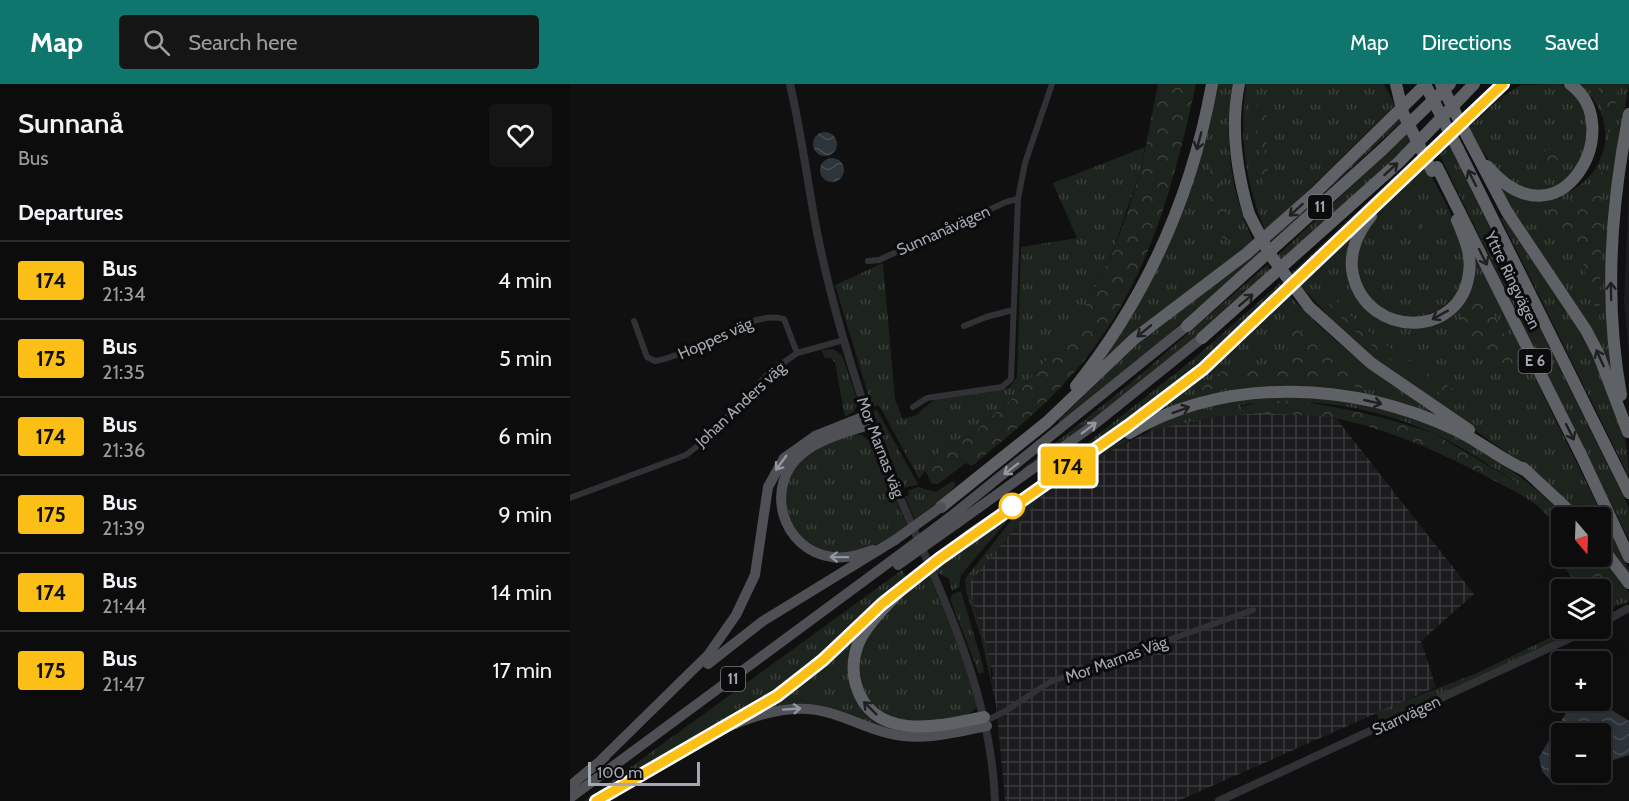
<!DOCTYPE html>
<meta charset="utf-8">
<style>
:root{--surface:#0c0c0d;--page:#151516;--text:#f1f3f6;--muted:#9a9b9d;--line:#2c2c2e;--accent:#0f766e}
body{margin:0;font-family:Cabin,sans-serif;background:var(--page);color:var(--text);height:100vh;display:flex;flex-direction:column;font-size:22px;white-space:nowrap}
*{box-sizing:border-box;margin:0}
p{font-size:20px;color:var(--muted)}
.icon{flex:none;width:33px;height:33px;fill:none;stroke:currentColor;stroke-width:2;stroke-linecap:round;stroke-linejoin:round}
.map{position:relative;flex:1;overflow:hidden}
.drawer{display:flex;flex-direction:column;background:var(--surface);width:570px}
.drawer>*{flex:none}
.badge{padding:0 12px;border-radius:4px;font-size:21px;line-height:39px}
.needle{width:39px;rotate:161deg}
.fabs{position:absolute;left:981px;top:423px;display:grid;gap:12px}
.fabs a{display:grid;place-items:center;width:60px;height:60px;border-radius:6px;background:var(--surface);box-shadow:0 6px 24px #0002,0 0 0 2px var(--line);font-size:30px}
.scale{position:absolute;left:18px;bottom:15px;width:112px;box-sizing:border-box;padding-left:6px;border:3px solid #a2a8b1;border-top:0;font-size:16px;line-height:21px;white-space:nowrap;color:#a2a8b1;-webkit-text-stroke:4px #0b0b0c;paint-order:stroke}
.map>.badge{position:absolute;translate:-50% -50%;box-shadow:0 0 0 3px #fff}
h2{padding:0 18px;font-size:22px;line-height:54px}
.round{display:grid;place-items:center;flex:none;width:63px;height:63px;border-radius:6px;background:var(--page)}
.summary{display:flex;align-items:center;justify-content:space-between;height:102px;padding:0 18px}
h1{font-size:28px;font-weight:600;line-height:45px}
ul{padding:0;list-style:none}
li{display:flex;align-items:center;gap:18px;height:78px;padding:0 18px;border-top:2px solid var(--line)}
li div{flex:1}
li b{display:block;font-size:22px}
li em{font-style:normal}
li .badge{min-width:66px;font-weight:700;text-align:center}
header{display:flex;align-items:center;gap:36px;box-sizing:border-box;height:84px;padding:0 30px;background:var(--accent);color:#fff}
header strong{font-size:28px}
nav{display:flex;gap:33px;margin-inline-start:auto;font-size:21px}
.search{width:420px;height:54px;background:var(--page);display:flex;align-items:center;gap:15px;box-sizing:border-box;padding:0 21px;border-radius:6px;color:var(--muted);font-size:22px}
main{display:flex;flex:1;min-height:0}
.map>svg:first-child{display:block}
.built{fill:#1c1c1e}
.industrial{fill:url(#industrial-grid)}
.grass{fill:url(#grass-tufts)}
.forest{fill:url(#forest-crowns)}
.water{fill:url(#water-waves)}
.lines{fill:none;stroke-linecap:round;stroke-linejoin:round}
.minor{stroke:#313236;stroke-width:6}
.tertiary{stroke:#313236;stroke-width:8}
.primary{stroke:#4e5055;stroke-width:10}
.motorway{stroke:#5e6166;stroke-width:12}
.primary-bridge{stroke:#4e5055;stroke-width:10}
.motorway-bridge{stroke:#5e6166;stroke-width:12}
.oneway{stroke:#202022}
.oneway2{stroke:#91969f}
.line-casing{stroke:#fff;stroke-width:14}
.line{stroke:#fbbf15;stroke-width:9}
.stop-dot{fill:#fff;stroke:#fbbf15;stroke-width:3}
.labels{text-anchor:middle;stroke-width:6;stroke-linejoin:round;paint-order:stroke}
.shield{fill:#0b0b0c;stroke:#757980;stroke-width:1.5}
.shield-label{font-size:15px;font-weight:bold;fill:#a2a8b1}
.street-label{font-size:16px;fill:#a2a8b1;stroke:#0b0b0c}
</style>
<header>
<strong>Map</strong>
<div class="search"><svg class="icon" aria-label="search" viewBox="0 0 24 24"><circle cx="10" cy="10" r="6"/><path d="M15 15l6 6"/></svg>Search here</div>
<nav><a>Map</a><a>Directions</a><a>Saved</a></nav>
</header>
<main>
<section class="drawer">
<div class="summary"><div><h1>Sunnanå</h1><p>Bus</p></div><a class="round"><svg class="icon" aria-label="heart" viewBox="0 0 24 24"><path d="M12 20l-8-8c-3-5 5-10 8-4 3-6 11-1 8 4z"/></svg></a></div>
<h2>Departures</h2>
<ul>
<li><span class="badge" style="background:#fbbf15;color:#111">174</span><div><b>Bus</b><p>21:34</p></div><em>4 min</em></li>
<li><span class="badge" style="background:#fbbf15;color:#111">175</span><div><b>Bus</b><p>21:35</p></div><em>5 min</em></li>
<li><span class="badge" style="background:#fbbf15;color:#111">174</span><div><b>Bus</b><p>21:36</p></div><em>6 min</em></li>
<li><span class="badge" style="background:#fbbf15;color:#111">175</span><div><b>Bus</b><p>21:39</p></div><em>9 min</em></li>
<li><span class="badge" style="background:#fbbf15;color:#111">174</span><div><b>Bus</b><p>21:44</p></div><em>14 min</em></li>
<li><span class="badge" style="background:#fbbf15;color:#111">175</span><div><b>Bus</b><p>21:47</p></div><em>17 min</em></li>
</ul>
</section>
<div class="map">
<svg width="1059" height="717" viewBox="0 0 1059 717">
<defs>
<pattern id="industrial-grid" width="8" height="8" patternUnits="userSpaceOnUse" patternTransform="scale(1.5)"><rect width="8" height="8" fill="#1c1c1e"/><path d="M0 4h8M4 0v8" fill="none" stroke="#3a3a3c"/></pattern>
<pattern id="grass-tufts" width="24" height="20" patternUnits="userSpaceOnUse" patternTransform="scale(1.5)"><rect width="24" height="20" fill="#1d231d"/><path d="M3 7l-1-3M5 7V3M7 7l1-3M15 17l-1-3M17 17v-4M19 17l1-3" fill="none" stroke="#3b403b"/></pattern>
<pattern id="forest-crowns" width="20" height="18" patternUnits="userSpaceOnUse" patternTransform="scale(1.5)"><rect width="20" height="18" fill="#1d231d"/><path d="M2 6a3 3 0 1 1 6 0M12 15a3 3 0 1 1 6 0" fill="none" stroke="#3b403b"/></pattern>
<pattern id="water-waves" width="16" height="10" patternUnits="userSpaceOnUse" patternTransform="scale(1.5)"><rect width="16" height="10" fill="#2d353a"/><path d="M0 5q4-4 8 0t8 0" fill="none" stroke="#484f54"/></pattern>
</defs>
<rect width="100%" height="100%" fill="#101011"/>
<path class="built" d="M1059 107V271L1054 217Z"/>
<path class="industrial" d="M678 328 729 329 766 334 904 510 851 557 866 603 608 717H435L426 620 421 598 423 590 399 505 401 496 470 414 540 367 590 342Z"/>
<path class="grass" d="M647 0H663C653 53 660 110 684 158L520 294C554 247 585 197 607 142 625 96 635 48 647 0Z
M676 0H814L825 21 696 148C675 100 669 52 676 0Z
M990 0C1005 8 1010 15 1017 29 1020 36 1026 43 1027 50 1032 87 980 119 949 102 925 89 910 66 899 43L929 15 951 1Z
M1008 0H1059L1047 71 1044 296 922 92 978 115C1036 104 1057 38 1008 0Z
M831 32 833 36 701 159 699 155Z
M839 48 844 56 713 178 708 171Z
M879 61 1059 424V456L869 70Z
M575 63 571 86 539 177 503 246 445 312 402 350 373 363 349 395 309 321 302 323 265 201 313 179 325 315 333 335 346 331 365 315 439 304 447 293 451 163 507 154 483 99Z
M850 69 851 72 724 193 721 189Z
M856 82C872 113 894 147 895 183 895 232 823 252 797 214 794 209 792 202 790 197 786 186 784 172 789 161 803 128 831 107 856 82Z
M935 132C985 207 1059 298 1059 393L931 135Z
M788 143 778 183 820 240 882 228 904 169 1059 486V492L1031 455 1030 434 1011 433 967 390 802 274 772 247 728 199Z
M689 165 690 169 581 266 491 341 488 337 571 255Z
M697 181 702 188 575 297 411 418 563 297Z
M710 199 713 204 628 284 519 363 517 359 621 277Z
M718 210C765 262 819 300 878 338L724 304 567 339Z
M263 265 272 271 288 318 284 328 275 333 265 279 261 274H255L251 266Z
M719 311C745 314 772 315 797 321 874 338 940 377 996 433L992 434 991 445 964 419 946 408 949 400C922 383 894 364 865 350 807 323 735 311 671 321V325L703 328 645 333 576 347 540 367 470 414 401 497 399 505 420 575 421 598 411 553 396 507 395 495 443 434 454 426 452 423C513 373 586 331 664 316 682 313 701 313 719 311Z
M307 326 348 400 347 401 332 404 304 330 303 327Z
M285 350 292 351 302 359 337 442C322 452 303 467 284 469 235 475 196 427 226 383 239 364 265 357 285 350Z
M383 397 386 401 374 414 345 436 335 413 339 411 338 407 348 403 366 408Z
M435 434 437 437 391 491 389 503 382 507 379 495 368 489 366 484Z
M1018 473H1030L1053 499 1059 509V518L1045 522 1038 534 1031 538V526L1041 516Z
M332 486 336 493 275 551 194 617 19 717H14Z
M358 489 394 575 407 622C400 638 339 642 324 637 310 632 298 618 293 605 291 599 288 593 287 587 282 553 335 509 358 489Z
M391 507 412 578 414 588 409 590 380 515 383 510Z
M998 545H1019L810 639 806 628 907 589Z
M289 548 281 600 331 649 277 631 197 625Z"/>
<path class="forest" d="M588 0H626C606 92 581 188 523 265 489 311 446 346 402 382L396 379 368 400H362L355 387 373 363 402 350 445 312 503 246 539 177 557 130 571 86Z
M1032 0H1049L1039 53 1036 31 1024 11Z
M690 15 694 18 700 48 694 65 701 104 694 106 686 52 687 17Z
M971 75a10 10 0 1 1 20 0a10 10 0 1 1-20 0Z
M645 72 661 153 656 157C634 135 638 102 642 73Z
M1033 86 1029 239 1009 164 977 124C1002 120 1022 108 1033 86Z
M850 141a11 11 0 1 1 22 0a11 11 0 1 1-22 0Z
M908 199 950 282 915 279 889 235 902 219Z
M763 213C798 253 843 279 887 308L880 316C836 288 790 257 756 217Z
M721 238 788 293 819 310C804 307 789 303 774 300 726 292 673 298 627 308L660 281 715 284 718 280 716 250Z
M722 316C771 323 817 333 865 350L949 400 946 408C888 377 829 347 764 334 738 329 690 333 669 323L692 318Z
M987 441 991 445 992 472 1018 473 1042 505 1041 516 1031 526 1030 506 1010 505 987 473 981 447Z"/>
<path class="water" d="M243 60a12 12 0 1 1 24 0a12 12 0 1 1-24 0Z
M250 86a12 12 0 1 1 24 0a12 12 0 1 1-24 0Z
M1004 616 1034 621 1059 637V671L1031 680 1030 650H992V688L1009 689 979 695 972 687 969 673Z"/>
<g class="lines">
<path class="minor" d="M298 177 309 176 436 118 448 115
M64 237 77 273 85 277C121 272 183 224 214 235L227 269
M394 242 416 233 443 226
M343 323 357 314 432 303 441 295 448 115 455 79 482 0
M0 414 116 371 134 357 199 289 227 269 274 256
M415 637 434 628 480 598 683 526"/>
<path class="tertiary" d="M220 0C231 47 237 95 246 143 258 205 276 267 296 327 340 458 420 576 425 717
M1030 540 1057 525
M649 717 1022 544"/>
<path class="primary" d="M301 340C278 348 252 354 233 369 193 401 211 466 262 473 276 475 290 471 303 466
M380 433 617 242
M386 440 521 343 632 254
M138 580 193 537 325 456
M31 676 138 571 166 531 185 491 198 403 214 374 245 352 298 331
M0 702 35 673
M0 714 325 474
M26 717C82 684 172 620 238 625 266 627 290 642 317 649 350 658 384 649 417 642"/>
<path class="motorway" d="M669 0C660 43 667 89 679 130
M897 52 937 128 1016 246 1028 269 1058 348
M888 65 1059 409
M917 82C991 169 1059 41 1000 0
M867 83 1013 375 1059 473
M801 132C788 148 778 170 783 191 798 255 891 255 899 189 902 170 894 153 887 136
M739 223 801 279 899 346
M617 242 813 65 880 0
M632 254 829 78 904 0
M506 302C576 214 622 111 642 0
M1051 311C1034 217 1040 124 1059 30
M559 349C658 291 784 298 886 346 911 358 932 376 957 387
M953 384 1007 434
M371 423 477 338 564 255 676 170 745 109 856 0
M399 452 558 342 633 285 933 0
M1030 461 1059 499
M335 502C320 518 303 533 292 552 284 566 281 585 286 601 303 659 371 642 414 633
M165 639 226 598 298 534"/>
<path class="primary-bridge" d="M325 456 371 423
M325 474 380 433
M328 481 386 440"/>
<path class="motorway-bridge" d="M826 0 833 29 862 87
M855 0 888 65
M871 0 897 52
M679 130 699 169 739 223
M343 495 399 452"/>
</g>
<defs><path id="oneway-shaft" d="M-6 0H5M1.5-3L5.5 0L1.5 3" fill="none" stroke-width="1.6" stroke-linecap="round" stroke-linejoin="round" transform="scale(1.5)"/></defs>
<g class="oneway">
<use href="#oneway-shaft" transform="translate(629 57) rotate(105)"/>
<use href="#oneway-shaft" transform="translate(821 85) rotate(-42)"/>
<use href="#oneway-shaft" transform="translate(902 94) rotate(-117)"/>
<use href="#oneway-shaft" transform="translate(726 126) rotate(138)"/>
<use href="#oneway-shaft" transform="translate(913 173) rotate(64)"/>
<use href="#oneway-shaft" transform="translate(1041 207) rotate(-91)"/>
<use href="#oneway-shaft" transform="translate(676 216) rotate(-41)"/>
<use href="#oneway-shaft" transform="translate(870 231) rotate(151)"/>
<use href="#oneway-shaft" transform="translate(574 247) rotate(141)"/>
<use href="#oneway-shaft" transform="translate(1030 274) rotate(-114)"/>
<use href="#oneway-shaft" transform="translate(803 318) rotate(13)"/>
<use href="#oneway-shaft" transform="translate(611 326) rotate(-20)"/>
<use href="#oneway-shaft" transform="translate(1000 348) rotate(64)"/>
<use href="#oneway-shaft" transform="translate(300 624) rotate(-135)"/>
</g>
<g class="oneway2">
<use href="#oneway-shaft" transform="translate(519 344) rotate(-37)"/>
<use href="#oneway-shaft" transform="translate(211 379) rotate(126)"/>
<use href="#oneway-shaft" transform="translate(441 385) rotate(142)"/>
<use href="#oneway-shaft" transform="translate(269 473) rotate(-179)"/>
<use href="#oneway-shaft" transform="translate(222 625) rotate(-4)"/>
</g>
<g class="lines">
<g class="line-casing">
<path id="line" d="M26 717 207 612 253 576 312 520 369 475 558 342 633 285 933 0"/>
</g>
<use href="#line" class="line"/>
</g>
<circle class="stop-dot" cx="442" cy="422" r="12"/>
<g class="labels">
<g class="shield">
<rect x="738" y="111" width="24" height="24" rx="4.5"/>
<rect x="948.5" y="265" width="33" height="24" rx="4.5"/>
<rect x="151" y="583" width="24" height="24" rx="4.5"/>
</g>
<g class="shield-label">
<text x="750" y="128">11</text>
<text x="965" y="282">E 6</text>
<text x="163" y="600">11</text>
</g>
<g class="street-label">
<text transform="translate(373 146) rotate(-24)" y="6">Sunnanåvägen</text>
<text transform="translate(943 196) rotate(64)" y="6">Yttre Ringvägen</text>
<text transform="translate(145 254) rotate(-24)" y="6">Hoppes väg</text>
<text transform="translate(170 320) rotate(-43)" y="6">Johan Anders väg</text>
<text transform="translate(311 363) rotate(69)" y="6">Mor Marnas väg</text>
<text transform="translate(546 575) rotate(-20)" y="6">Mor Marnas Väg</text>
<text transform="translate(836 631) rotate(-25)" y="6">Starrvägen</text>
</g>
</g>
</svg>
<div class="fabs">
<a><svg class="needle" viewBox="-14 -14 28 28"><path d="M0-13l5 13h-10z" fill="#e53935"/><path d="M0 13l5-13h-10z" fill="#9a9b9d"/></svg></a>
<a><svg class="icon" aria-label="layers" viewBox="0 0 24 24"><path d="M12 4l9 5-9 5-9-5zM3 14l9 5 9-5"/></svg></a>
<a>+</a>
<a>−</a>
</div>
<div class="scale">100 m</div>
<b class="badge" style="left:498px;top:382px;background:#fbbf15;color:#111">174</b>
</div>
</main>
